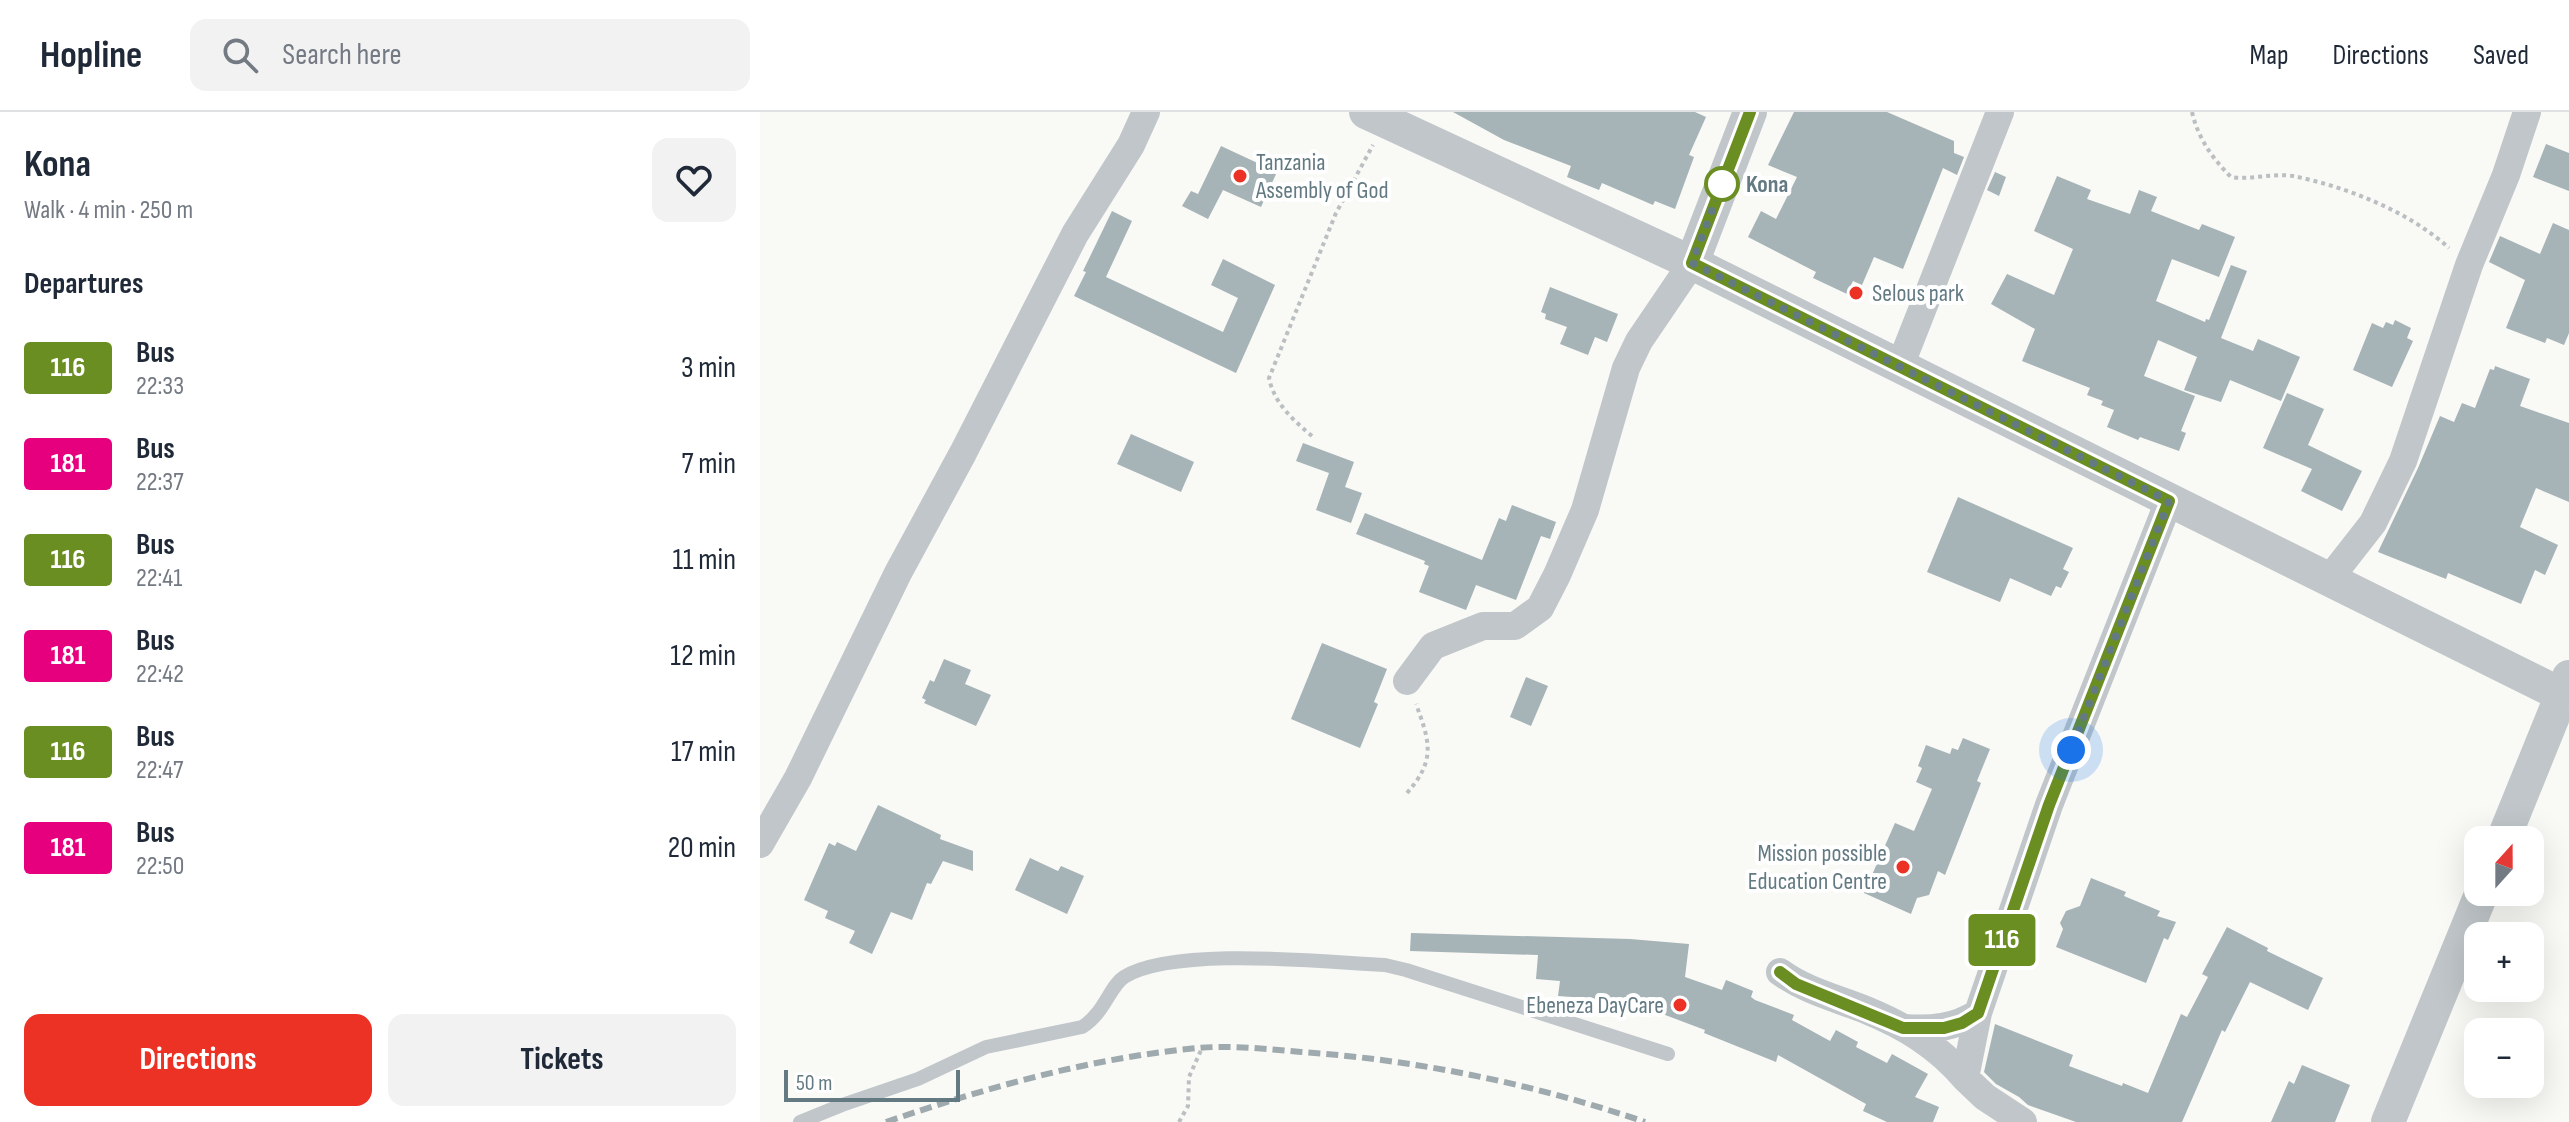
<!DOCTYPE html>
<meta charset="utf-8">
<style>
:root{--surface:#fff;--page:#f2f2f3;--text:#1f2937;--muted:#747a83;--line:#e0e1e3;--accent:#ec3224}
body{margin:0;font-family:"Sofia Sans Condensed",sans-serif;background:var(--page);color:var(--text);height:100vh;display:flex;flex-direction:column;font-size:30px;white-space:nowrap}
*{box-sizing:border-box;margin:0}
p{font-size:26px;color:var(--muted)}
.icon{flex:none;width:44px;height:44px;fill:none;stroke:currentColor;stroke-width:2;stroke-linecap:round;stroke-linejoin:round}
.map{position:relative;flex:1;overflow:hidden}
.drawer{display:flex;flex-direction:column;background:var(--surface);width:760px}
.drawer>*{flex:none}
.badge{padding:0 16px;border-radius:6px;font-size:28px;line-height:52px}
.needle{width:52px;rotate:21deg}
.controls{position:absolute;left:1704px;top:714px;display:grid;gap:16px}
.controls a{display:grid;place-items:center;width:80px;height:80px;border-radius:16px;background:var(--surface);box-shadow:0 8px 32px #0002;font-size:40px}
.scale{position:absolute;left:24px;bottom:20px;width:176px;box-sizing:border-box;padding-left:8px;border:4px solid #637a83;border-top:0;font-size:22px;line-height:28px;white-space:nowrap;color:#637a83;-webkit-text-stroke:6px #fff;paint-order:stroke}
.you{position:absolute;width:40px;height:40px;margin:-20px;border:6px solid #fff;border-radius:50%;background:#1a73e8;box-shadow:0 0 0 12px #1a73e833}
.map>.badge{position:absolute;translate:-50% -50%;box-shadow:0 0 0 4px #fff}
h2{padding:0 24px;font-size:30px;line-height:72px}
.round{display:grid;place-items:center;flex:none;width:84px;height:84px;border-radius:16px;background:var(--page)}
.headline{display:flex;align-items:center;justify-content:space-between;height:136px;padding:0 24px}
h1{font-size:38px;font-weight:700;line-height:60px}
.action{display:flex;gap:16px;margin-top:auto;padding:16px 24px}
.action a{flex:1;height:92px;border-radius:16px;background:var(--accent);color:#fff;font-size:32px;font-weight:700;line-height:92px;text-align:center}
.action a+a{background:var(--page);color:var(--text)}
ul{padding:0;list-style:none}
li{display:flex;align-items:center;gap:24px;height:96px;padding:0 24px}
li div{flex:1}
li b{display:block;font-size:30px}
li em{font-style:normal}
li .badge{min-width:88px;font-weight:700;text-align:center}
header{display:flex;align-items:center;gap:48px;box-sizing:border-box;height:112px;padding:0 40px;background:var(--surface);border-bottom:2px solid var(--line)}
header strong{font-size:38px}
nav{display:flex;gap:44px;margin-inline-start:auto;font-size:28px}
.search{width:560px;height:72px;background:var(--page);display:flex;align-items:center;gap:20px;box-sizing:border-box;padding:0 28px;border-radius:16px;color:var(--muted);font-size:30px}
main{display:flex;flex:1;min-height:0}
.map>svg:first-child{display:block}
.building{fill:#a6b3b7}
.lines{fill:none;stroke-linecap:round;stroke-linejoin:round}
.path{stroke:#babfc1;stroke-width:4;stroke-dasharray:4 4;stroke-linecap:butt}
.service{stroke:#c0c6c9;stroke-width:14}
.minor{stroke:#c0c6c9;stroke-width:28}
.tertiary{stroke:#c0c6c9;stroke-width:34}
.rail{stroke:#9faaae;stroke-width:6;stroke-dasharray:12 6;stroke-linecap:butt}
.line-casing{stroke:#fff;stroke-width:18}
.line{stroke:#6b8e23;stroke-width:12}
.walk{stroke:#637a83;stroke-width:8;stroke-dasharray:0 14.4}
.poi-dot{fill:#ec3224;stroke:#fff;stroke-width:3}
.stop-dot{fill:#fff;stroke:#6b8e23;stroke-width:4}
.labels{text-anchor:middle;stroke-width:8;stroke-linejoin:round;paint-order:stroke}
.poi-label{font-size:24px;fill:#637a83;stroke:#fff;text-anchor:start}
.stop-label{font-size:24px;font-weight:bold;fill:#637a83;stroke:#fff;text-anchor:start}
</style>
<header>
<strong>Hopline</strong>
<div class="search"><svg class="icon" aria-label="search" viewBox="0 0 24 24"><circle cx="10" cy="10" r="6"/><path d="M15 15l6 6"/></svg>Search here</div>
<nav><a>Map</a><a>Directions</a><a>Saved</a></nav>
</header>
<main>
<section class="drawer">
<div class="headline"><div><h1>Kona</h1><p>Walk · 4 min · 250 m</p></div><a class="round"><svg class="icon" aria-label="heart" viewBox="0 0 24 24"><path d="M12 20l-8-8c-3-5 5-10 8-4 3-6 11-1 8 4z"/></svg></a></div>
<h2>Departures</h2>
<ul>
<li><span class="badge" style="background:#6b8e23;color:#fff">116</span><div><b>Bus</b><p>22:33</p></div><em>3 min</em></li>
<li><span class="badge" style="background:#e6007e;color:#fff">181</span><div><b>Bus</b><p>22:37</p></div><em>7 min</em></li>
<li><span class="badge" style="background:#6b8e23;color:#fff">116</span><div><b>Bus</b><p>22:41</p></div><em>11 min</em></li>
<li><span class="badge" style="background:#e6007e;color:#fff">181</span><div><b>Bus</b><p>22:42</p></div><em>12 min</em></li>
<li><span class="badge" style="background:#6b8e23;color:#fff">116</span><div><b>Bus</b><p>22:47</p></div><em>17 min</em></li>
<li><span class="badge" style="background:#e6007e;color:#fff">181</span><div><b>Bus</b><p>22:50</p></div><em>20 min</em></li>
</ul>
<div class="action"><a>Directions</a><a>Tickets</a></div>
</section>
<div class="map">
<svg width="1809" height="1010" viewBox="0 0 1809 1010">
<rect width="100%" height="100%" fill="#f9f9f6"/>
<path class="building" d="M693 0H935L946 5 929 43 934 45 915 97 895 89 893 93 842 71 839 78 807 65 811 54 744 28Z
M1034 0H1127L1194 29V41L1204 45 1197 63 1183 56 1143 157 1114 145 1102 173 1093 169 1087 182 1053 166 1056 160 988 125 1001 99 1016 107 1037 65 1008 53Z
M1786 32 1809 41V79L1773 65Z
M461 34 517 60 501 95 463 78 448 107 422 94 431 79 438 82Z
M1235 60 1246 65 1239 84 1227 78Z
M1297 64 1331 78 1327 87 1370 102 1379 78 1397 85 1391 99 1439 118 1442 112 1475 125 1459 165 1412 147 1396 189 1445 210 1446 207 1449 208 1471 153 1487 159 1461 226 1493 239 1498 227 1540 245 1521 289 1470 268 1461 290 1424 278 1437 245 1398 228 1384 264 1435 284 1421 319 1426 321 1419 339 1380 325 1378 328 1347 315 1354 298 1341 293 1343 289 1327 283 1330 276 1262 249 1275 217 1231 192 1247 162 1294 183 1313 137 1274 119Z
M352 99 372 109 346 165 463 220 478 186 451 173 463 147 515 173 476 261 314 184 326 160 323 159Z
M1793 111 1809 118V221L1804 233 1787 226 1785 231 1746 216 1765 168 1729 150 1740 124 1780 142Z
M790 175 858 202 847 230 835 225 828 243 800 232 807 215 785 207 786 202 781 200Z
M1635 208 1651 216 1647 226 1653 229 1632 275 1593 258 1612 211 1623 216 1626 210 1633 213Z
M1735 254 1770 267 1760 294 1809 311V390L1776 376 1760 415 1798 433 1785 463 1775 458 1761 492 1688 461 1686 467 1618 440 1658 356 1680 304 1694 310 1702 291 1715 296 1730 257 1734 258Z
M1527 281 1564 297 1548 333 1602 359 1582 399 1541 379 1552 357 1503 336Z
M371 322 434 350 421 380 357 352Z
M543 331 594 350 585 375 602 381 591 411 556 398 569 361 536 349Z
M1198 385 1313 436 1303 457 1309 460 1301 476 1296 474 1291 484 1250 466 1240 490 1167 460Z
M752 393 796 410 790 427 781 424 756 488 716 473 706 498 659 480 669 454 664 452 665 449 596 422 605 401 722 448 739 406 746 409Z
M562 531 627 557 614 590 618 592 600 636 531 607Z
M184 547 211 558 205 572 231 583 216 614 164 591 166 588 162 586 170 568 174 570Z
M766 565 788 574 771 614 750 605Z
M1203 626 1230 637 1217 669 1221 671 1185 763 1178 759 1169 783 1157 786 1151 802 1104 781 1135 711 1154 719 1172 677 1156 670 1162 656 1158 654 1166 633 1190 642 1192 636 1198 638Z
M118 693 181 723 180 727 213 739V759L183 749 171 772 167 771 152 808 131 800 112 842 89 831 95 819 65 806 68 799 44 788 69 731 75 734 77 730 96 739Z
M270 746 298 759 301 754 324 764 307 802 255 778Z
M1331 766 1366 780 1364 784 1400 799 1397 804 1416 810 1408 828 1404 826 1386 871 1296 835 1303 817 1300 811 1306 799 1320 794Z
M1467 815 1508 836 1507 839 1563 866 1548 898 1490 870 1465 920 1462 918 1422 1010H1316L1268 993 1259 985 1236 972 1224 960 1235 912 1313 943 1309 954 1362 974 1363 971 1388 981 1421 902 1427 905 1448 865 1442 862Z
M651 821 870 827 929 832 925 865 962 878 966 868 993 879 991 885 995 888 1034 903 1032 908 1070 929 1076 918 1098 930 1096 935 1127 951 1132 942 1168 962 1155 985 1179 995 1173 1010H1127L1103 999 1106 992 1018 943 1016 950 944 921 945 918 868 889 798 884 800 869 776 867 778 843 650 839Z
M1542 953 1590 973 1575 1010H1511L1529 969 1534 972Z"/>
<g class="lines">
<path class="path" d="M1432 0C1438 26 1452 46 1471 65 1491 68 1513 61 1533 64 1587 75 1648 99 1689 136
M552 324C533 308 514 291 509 266L576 101 613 33
M647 681C676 648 670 630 656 592
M419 1010 428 994 429 965 442 936"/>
<path class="service" d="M40 1010 82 993 158 967 226 935 322 915C344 902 350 874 364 865 415 834 563 850 625 853L646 858 908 942"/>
<path class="minor" d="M1140 254 1240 0
M1570 466 1613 411 1643 349 1709 153 1746 63 1767 0
M647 569 673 534 723 514H755L780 496 797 463 825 398 866 256 879 229 932 151
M0 732 38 666 138 461 203 341 315 122 371 33 386 0
M1020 860C1046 879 1076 886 1106 898 1145 914 1178 934 1205 966
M1144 916C1172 918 1194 916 1218 901
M1263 1010 1225 985 1205 966 1218 901 1289 693 1409 389"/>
<path class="tertiary" d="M606 0 932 151 1802 583
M932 151 990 0
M1743 728 1809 565
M1628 1010 1722 780"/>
<path class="rail" d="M126 1010C229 975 330 946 438 936 472 933 508 937 541 940 658 948 774 972 885 1010"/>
</g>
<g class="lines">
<g class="line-casing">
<path id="line" d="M990 0 932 151 1409 389 1289 693 1218 901 1202 911 1184 916H1143L1036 872 1020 860"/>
</g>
<use href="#line" class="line"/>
<path class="walk" d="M962 72 932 151 1409 389 1311 638"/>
</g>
<g class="poi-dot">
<circle cx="480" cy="64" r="8"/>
<circle cx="1096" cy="181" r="8"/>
<circle cx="1143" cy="755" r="8"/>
<circle cx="920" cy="893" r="8"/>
</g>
<circle class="stop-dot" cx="962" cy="72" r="16"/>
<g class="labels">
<g class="poi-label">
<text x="496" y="58">Tanzania<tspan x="496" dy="28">Assembly of God</tspan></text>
<text x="1112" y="189">Selous park</text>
<text x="1127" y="749" text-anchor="end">Mission possible<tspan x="1127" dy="28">Education Centre</tspan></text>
<text x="904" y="901" text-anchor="end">Ebeneza DayCare</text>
</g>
<g class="stop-label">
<text x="986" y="80">Kona</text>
</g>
</g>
</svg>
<div class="controls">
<a><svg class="needle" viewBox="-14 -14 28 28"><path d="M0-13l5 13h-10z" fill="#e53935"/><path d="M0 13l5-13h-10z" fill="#747a83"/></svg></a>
<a>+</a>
<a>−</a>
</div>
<div class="scale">50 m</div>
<div class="you" style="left:1311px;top:638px"></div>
<b class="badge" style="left:1242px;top:828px;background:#6b8e23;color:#fff">116</b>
</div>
</main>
